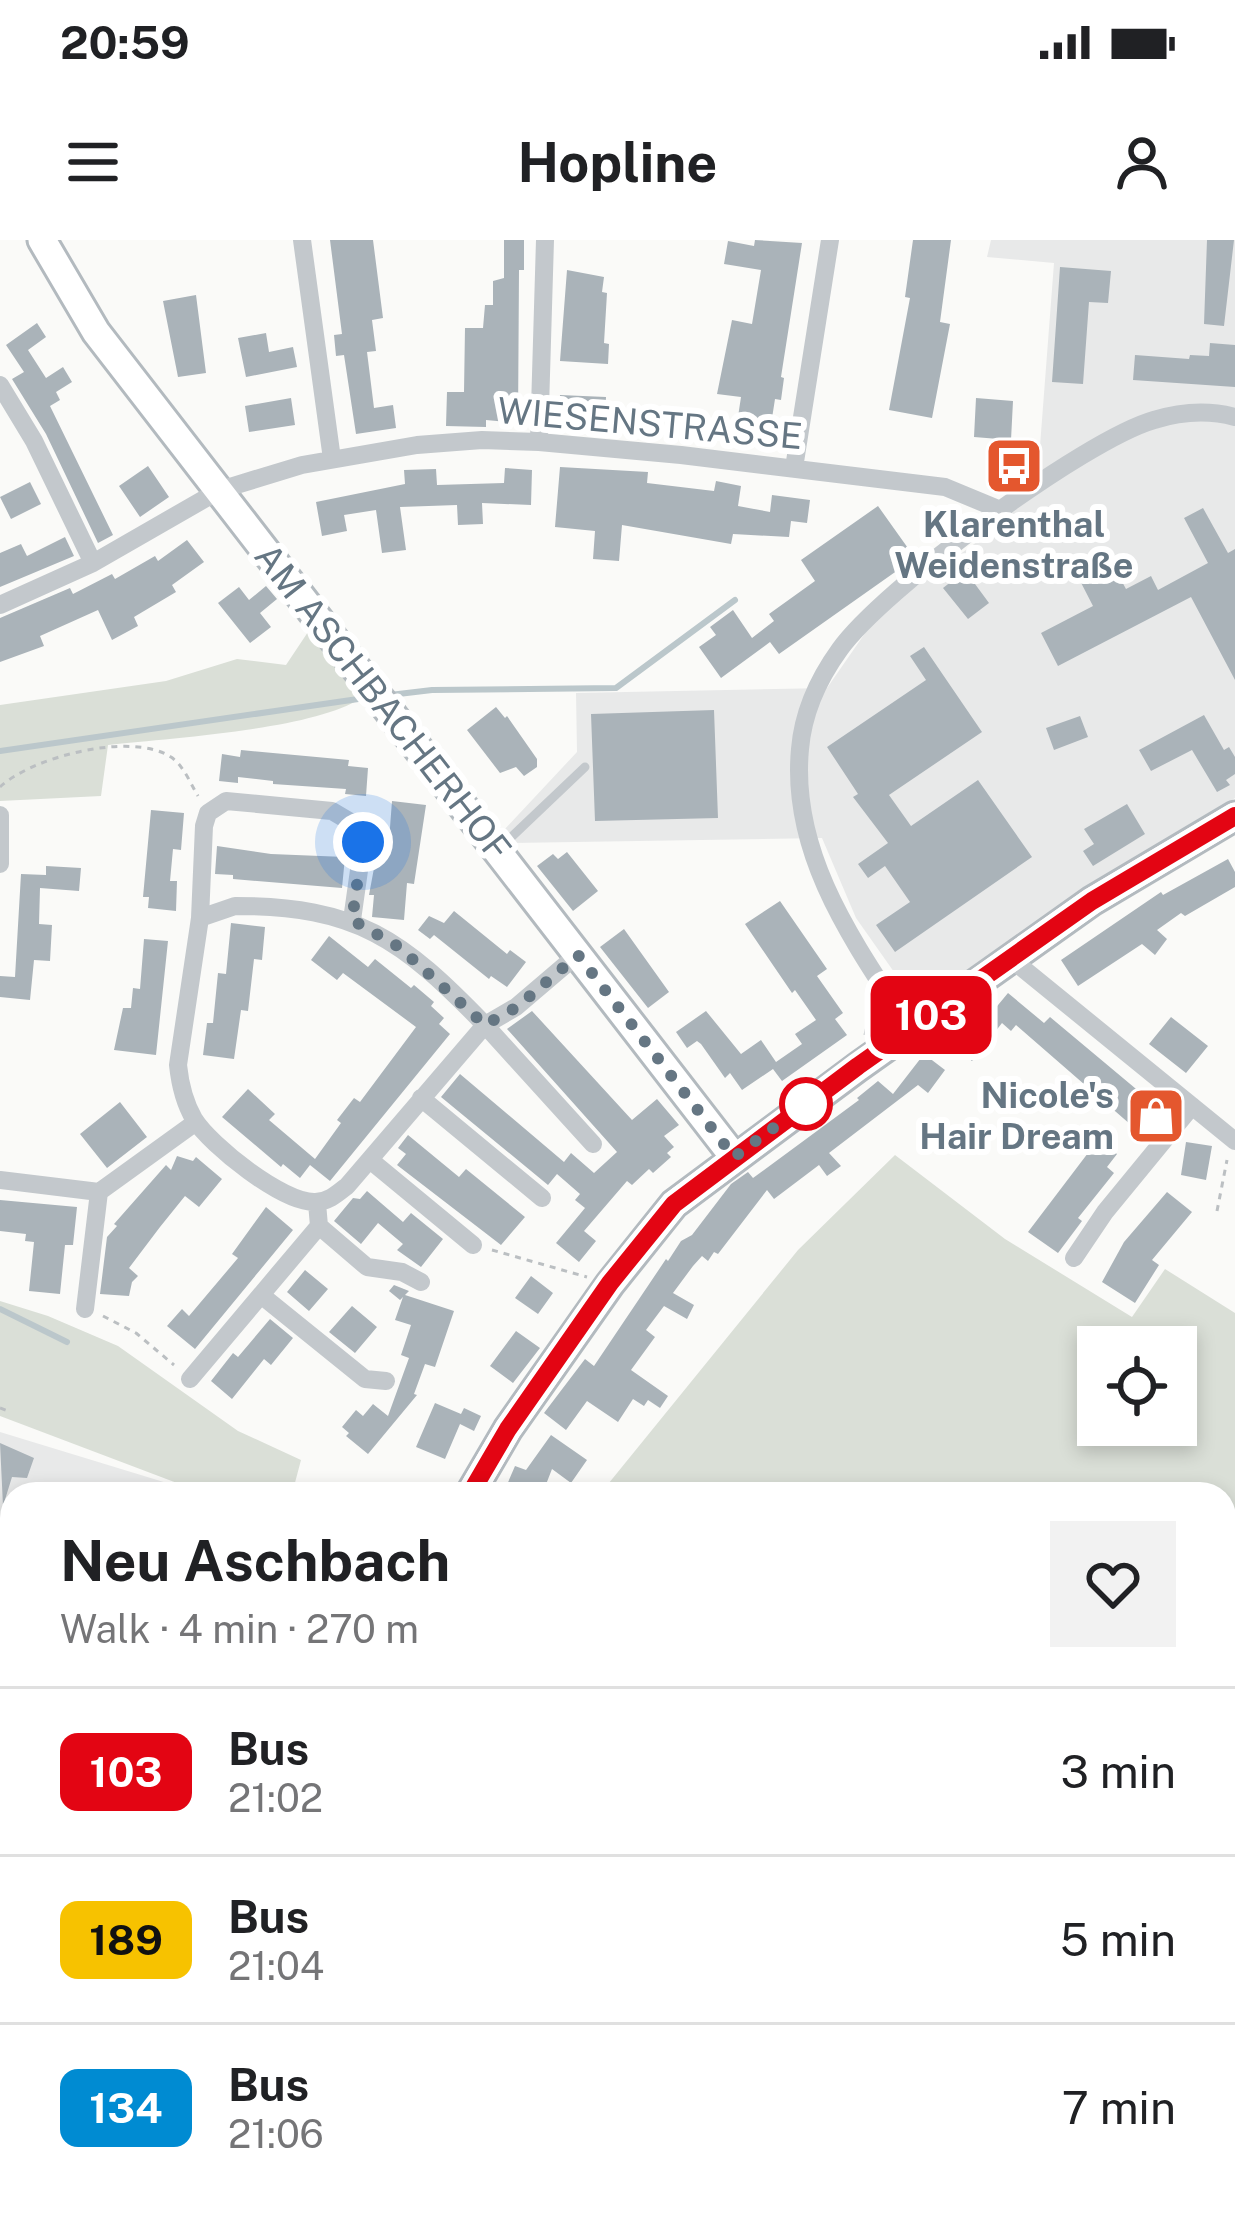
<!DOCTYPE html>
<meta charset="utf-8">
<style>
:root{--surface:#fff;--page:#f2f2f2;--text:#202124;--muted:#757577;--line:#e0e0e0}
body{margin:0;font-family:"Public Sans",sans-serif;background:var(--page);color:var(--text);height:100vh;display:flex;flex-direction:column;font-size:45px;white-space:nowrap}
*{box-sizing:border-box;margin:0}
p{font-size:39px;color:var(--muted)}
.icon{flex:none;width:66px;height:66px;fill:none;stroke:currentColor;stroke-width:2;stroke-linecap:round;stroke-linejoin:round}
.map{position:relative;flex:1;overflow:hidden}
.side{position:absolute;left:0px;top:1242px;width:1236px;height:732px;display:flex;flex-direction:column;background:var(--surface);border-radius:36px 36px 0 0;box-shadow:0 6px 18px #0003}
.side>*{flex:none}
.badge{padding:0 24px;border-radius:18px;font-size:42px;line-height:78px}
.fabs{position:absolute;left:1077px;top:1086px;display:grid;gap:24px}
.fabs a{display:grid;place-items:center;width:120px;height:120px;border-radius:0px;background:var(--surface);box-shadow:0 6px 18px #0003;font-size:60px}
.you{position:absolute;width:60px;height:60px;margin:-30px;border:9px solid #fff;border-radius:50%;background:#1a73e8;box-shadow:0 0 0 18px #1a73e833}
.map>.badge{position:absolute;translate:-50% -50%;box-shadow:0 0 0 6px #fff}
.round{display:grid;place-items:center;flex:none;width:126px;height:126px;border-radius:0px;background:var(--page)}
.head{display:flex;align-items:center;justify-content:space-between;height:204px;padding:0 60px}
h1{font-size:57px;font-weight:700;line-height:90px}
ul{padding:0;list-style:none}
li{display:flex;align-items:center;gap:36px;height:168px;padding:0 60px;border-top:3px solid var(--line)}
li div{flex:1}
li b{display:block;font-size:45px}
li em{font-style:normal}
li .badge{min-width:132px;font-weight:700;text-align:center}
.status{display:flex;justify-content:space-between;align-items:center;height:84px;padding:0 60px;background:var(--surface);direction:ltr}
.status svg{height:33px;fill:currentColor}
header{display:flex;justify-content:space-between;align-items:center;height:156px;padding:0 60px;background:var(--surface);font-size:54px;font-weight:700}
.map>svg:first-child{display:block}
.built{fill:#e8e9e9}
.green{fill:#dadfd7;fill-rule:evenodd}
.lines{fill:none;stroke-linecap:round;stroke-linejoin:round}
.stream{stroke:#bbc7cb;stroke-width:6}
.building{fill:#aab3b9}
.secondary-casing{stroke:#b3babf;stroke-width:33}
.path{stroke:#bbbfc2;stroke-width:3;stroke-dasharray:6 6;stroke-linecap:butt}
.lane{stroke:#c3c8cc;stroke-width:9}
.street{stroke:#c3c8cc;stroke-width:18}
.secondary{stroke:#fff;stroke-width:27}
.line-casing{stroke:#fff;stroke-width:27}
.line{stroke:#e30513;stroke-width:18}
.walk{stroke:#657683;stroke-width:12;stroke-dasharray:0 21.6}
.stop-dot{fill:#fff;stroke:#e30513;stroke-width:6}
.labels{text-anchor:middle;stroke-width:12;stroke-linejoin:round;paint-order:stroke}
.street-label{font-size:36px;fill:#657683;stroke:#fff}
.poi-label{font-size:36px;font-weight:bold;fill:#657683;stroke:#fff}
</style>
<div class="status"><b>20:59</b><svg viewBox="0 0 49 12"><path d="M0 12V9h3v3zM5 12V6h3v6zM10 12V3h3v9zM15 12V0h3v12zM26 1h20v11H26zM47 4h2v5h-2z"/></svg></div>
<header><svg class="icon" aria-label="menu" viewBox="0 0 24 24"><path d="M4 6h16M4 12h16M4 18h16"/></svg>Hopline<svg class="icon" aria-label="person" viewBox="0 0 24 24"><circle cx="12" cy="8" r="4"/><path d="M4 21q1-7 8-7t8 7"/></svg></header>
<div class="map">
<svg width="1235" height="1974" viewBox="0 0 1235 1974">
<rect width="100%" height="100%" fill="#fafaf8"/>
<path class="built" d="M991 0H1235V558L1085 649 940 749 923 755 906 749 856 678 822 598 512 603 503 591 577 512 576 453 827 448 870 386 900 358 1007 280 1039 219 1054 23 987 17Z
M0 1192 203 1254H12V1962H128L120 1974H0Z"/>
<path class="green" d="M308 392 361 458C313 490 170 498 108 505L101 556 0 561V465L166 441 237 419 286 425Z
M895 915 1005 999 1132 1077 1165 1029 1235 1073V1384L1224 1383V1254H600L798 1010ZM1098 1107H1176V1185H1098Z
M0 1061 48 1076 118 1106 238 1191 301 1220 292 1254H206L0 1176Z
M320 1962H1134L1131 1974H315Z"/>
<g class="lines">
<path class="stream" d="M390 455 432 450 616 448 735 360
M0 511 365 458
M0 1069 67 1102"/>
</g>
<path class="building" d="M330 0H373L383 78 372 80 376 111 367 112 374 168 393 165 396 188 356 194 344 115 336 116 334 95 342 94Z
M504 0H524V30H519L518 183 486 180V187L446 186 447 152H464L465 88H483L485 65H493V41L504 38Z
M755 0 802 3 781 137 784 138 781 160 775 159 768 204 749 201V205L734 203 741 157 717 154 732 80 752 84 761 30 724 24 728 1 754 6Z
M913 0H951L940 82 950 84 932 178 889 170 910 58 905 57Z
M1207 0H1234L1224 86 1204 84Z
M1060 27 1111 31 1108 63 1089 62 1083 144 1052 142Z
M567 30 604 37 602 52 607 53 604 103 609 104 608 124 560 121Z
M196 55 206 133 178 137 163 61Z
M37 83 46 97 28 110 46 138 63 127 72 142 56 152 60 160 50 166 113 295 98 303 46 194 12 139 24 132 6 105Z
M266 93 269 112 293 107 297 127 246 137 238 98Z
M1210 103 1235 105V147L1133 140 1135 115 1189 119 1190 115 1209 116Z
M560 155 606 157 605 178 559 175Z
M291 158 295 185 249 192 245 166Z
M976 158 1013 161 1011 200 974 197Z
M148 226 169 257 140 277 119 246Z
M560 227 648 232 647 243 714 251 716 241 741 246 738 266 770 272 772 255 810 260 807 283 791 281 789 297 733 294 731 304 622 285 619 321 593 319 595 291 555 287Z
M505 228 532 230 531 265 482 263 483 284 458 285 457 265 400 267 406 310 382 313 376 270 344 275 347 291 322 296 316 262 405 244 404 230 436 229 437 245 504 243Z
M30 242 41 264 11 279 0 257Z
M878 266 915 318 779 414 770 402 721 438 699 407 716 395 710 387 733 370 752 398 774 381 769 374 815 341 801 320Z
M1203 268 1228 313 1235 309V440L1191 357 1058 426 1041 393 1093 366 1075 331 1107 314 1126 349 1151 336 1158 350 1208 323 1184 278Z
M65 297 74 316 0 347V313L21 304 27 316Z
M187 300 204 322 172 345 176 352 134 377 138 386 112 400 98 370 40 396 44 406 0 422V378L70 348 73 354 112 334 115 339 155 316 158 321Z
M971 326 981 339 975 344 989 363 968 379 943 348Z
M266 346 277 359 260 373 271 387 250 403 218 363 239 347 249 360Z
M924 407 982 492 889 555 911 586 978 540 1032 617 895 712 876 685 910 662 885 626 868 638 858 624 888 603 853 557 858 554 827 507 926 440 910 416Z
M496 467 505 478 507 476 537 519V527L524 536 516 527 500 533 467 490Z
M714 470 718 578 595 581 591 474Z
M1204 475 1224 510 1229 507 1235 517V534L1226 540 1230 545 1217 552 1192 510 1151 531 1139 510Z
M1080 476 1088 497 1054 510 1046 488Z
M241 510 349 520 348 526 368 528 366 556 345 554 346 549 273 544V541L238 537V543L219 541 222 514 240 517Z
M392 561 426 565 414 644 407 643 404 680 372 677 374 655H369L377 612 388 614Z
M1127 564 1145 594 1093 626 1083 611 1094 604 1084 589Z
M151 570 184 573 181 610 173 609 170 641H177L176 671 148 668 149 657H143Z
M217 606 271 614 345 617 342 648 233 639V635L215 634Z
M567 612 598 651 573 671 537 626 553 614 558 619Z
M1228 619 1235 632V647L1185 676 1181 673 1157 690 1167 699 1155 715 1142 704 1078 746 1061 720 1161 652 1163 655Z
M46 626 81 628 79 651 40 648 39 684 52 685 50 721 34 720 30 760 0 757V736L15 737 21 634 46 635Z
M780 661 827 729 817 736 843 773 835 779 847 795 782 841 773 829 742 850 730 833 725 838 701 804 697 801 687 808 676 792 706 771 741 814 761 800 776 822 802 804 795 794 816 780 795 750 792 753 745 684Z
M454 671 507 714 510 710 526 722 507 747 491 736 489 739 434 695 430 699 418 690 429 676 444 683Z
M231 683 265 687 262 720 254 719 248 771 241 770 234 819 203 815 207 783H213L218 733 226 734Z
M624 689 669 752 648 768 600 707Z
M329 696 368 727 375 719 411 748 414 745 434 762 431 766 444 778 439 784 450 794 330 941 310 925 300 938 283 924 281 927 222 877 248 849 275 874 269 880 315 919 341 883 337 880 354 858 360 862 416 787 343 733 337 740 311 720Z
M144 699 168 701 156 815 114 810 123 768H131L133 748 140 749Z
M1008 753 1044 783 1050 777 1166 874 1146 898 1016 785 1011 791 1002 783 972 821 951 804 970 781 979 788Z
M532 771 632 880 657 859 679 885 664 896 674 907 667 913 671 917 653 933 649 929 632 945 627 941 584 991 596 1001 579 1022 556 1003 585 968 575 960 580 954 557 934 548 945 441 857 460 834 564 922 571 913 594 933 617 912 507 789Z
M1171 777 1208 806 1186 833 1149 804Z
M924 814 945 830 928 853 918 845 829 913 841 926 827 936 819 925 774 959 767 950 718 1014 714 1012 708 1021 702 1016 693 1026 673 1053 694 1065 687 1079 664 1066 646 1090 655 1097 631 1130 668 1156 660 1168 648 1160 644 1166 633 1159 618 1182 587 1161 566 1190 544 1173 585 1119 594 1126 666 1019 668 1021 681 1001 692 995 731 944 748 932 753 938 859 860 857 858 878 841 893 854Z
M120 862 147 897 107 928 80 894Z
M408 895 459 937 466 929 525 977 501 1005 397 925 406 914 398 908Z
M1095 896 1117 914 1107 927 1114 933 1078 978 1082 981 1058 1013 1028 992 1088 913 1084 910Z
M1186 902 1212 906 1206 940 1181 935Z
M177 916 193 921 196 917 222 939 199 967 185 956 160 987 129 1028 138 1036 132 1042 129 1056 100 1054 107 997 117 986 114 984 166 925 171 930Z
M367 951 403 982 411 973 443 999 421 1027 397 1010 403 1004 378 983 361 1004 334 981 353 958 360 959Z
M1167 952 1192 972 1152 1020 1159 1025 1135 1063 1102 1042 1124 1002Z
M0 960 77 967 73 1005H65L60 1054 29 1051 34 1002 25 1001 26 994 0 991Z
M266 967 293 990 195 1109 167 1086 182 1069 189 1076 238 1018 232 1014Z
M305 1030 328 1049 309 1071 287 1052Z
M531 1036 553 1053 538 1074 515 1058Z
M394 1045 409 1051 405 1055 454 1071 435 1127 425 1124 414 1154 417 1155 368 1214 346 1196 349 1193 342 1187 356 1170 363 1176 373 1164 388 1176 409 1118 401 1115 411 1085 395 1080 403 1057 400 1060 389 1051Z
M352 1066 377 1087 355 1113 329 1092Z
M270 1079 293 1098 271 1125 264 1119 232 1159 211 1141 233 1113 238 1117Z
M516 1091 540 1108 513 1143 490 1126Z
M435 1163 461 1174 464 1168 481 1176 474 1191 460 1184 445 1219 416 1207Z
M551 1195 587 1220 571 1243 552 1229 545 1247 534 1243 530 1254H503L515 1226 526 1230Z
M0 1203 34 1218 27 1238 12 1237 3 1266Z"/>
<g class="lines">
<g class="secondary-casing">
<path id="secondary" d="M42 0 96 92 734 917
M470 1254 508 1189 610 1044 674 964 858 827 1092 661 1235 576
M141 1974 148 1962"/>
</g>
<path class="path" d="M0 547C32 517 131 491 171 517 184 526 190 543 198 556
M865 795 872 764
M1217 971 1227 920
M492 1010 587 1037
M103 1076 136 1093 174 1125
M0 1168 8 1171
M1224 1333 1235 1325
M831 1974 837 1962"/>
<path class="lane" d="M501 607 585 527
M0 1350 4 1337
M0 1688 12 1692
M0 1757 12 1761
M0 1842 12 1810"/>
<path class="street" d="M302 0 332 219
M0 145 34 201 93 323
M539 202 545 0
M794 228 830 0
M0 365 93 323 220 250 302 225 417 205 482 200 539 202 681 215 945 247 1003 271
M0 575V624
M235 666C357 666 402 699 485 785L347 946C337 954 328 962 315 962 283 963 211 906 194 879 184 862 180 844 178 825L200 678Z
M200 678 204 586 208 573 226 561 332 571 354 584 363 602 352 680
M577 715 516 767 485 785 593 904
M1010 718 1235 901
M911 790C855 704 790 616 800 509 803 473 819 438 840 409 883 349 1084 200 1154 180 1180 172 1209 170 1235 177
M421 858 542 958
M370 920 473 1005
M0 940 99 952 196 882
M319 986 367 1027 402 1032 421 1042
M1074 1018 1105 972 1192 866
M261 1055 365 1139 386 1141
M85 1069 99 952
M190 1139 319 986 317 963
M1224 1744H1235"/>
<use href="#secondary" class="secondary"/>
</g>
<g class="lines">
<g class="line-casing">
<path id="line" d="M470 1254 508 1189 610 1043 674 964 858 826 1092 661 1235 576"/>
</g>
<use href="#line" class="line"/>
<path class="walk" d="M363 602 352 680 399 707 485 785 517 767 578 715 734 917 814 858 806 864"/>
</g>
<defs>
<g id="bus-square" transform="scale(3)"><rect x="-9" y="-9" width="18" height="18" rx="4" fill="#e4572e" stroke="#fff"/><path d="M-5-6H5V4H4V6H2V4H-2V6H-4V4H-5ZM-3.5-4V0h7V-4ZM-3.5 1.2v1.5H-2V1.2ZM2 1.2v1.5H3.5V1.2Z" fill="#fff"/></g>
<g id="shop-square" transform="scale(3)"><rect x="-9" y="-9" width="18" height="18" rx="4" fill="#e4572e" stroke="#fff"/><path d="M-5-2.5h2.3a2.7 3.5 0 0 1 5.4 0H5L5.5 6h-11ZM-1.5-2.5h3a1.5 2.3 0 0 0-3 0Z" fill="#fff"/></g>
</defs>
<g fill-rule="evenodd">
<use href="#bus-square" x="1014" y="226"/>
<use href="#shop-square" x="1156" y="876"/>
</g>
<circle class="stop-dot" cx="806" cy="864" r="24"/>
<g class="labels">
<g class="street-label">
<text transform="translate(650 183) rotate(5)" y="13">WIESENSTRASSE</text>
<text transform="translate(383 462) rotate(52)" y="13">AM ASCHBACHERHOF</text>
</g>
<g class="poi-label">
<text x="1014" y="297">Klarenthal<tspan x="1014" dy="41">Weidenstraße</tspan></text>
<text x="1114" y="868" text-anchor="end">Nicole's<tspan x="1114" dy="41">Hair Dream</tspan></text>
</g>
</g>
</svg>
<div class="fabs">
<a><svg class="icon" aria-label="locate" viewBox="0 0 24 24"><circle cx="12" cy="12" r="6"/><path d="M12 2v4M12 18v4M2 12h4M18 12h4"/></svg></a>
</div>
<div class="you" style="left:363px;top:602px"></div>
<b class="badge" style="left:931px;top:775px;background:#e30513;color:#fff">103</b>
<section class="side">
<div class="head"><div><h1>Neu Aschbach</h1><p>Walk · 4 min · 270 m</p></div><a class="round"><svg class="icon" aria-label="heart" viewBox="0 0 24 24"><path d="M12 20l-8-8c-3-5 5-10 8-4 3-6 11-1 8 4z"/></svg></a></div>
<ul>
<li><span class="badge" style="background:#e30513;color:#fff">103</span><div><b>Bus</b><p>21:02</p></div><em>3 min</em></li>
<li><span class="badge" style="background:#f7c200;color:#111">189</span><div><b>Bus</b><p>21:04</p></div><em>5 min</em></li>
<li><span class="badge" style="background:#008bd2;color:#fff">134</span><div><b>Bus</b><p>21:06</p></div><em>7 min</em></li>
</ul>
</section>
</div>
